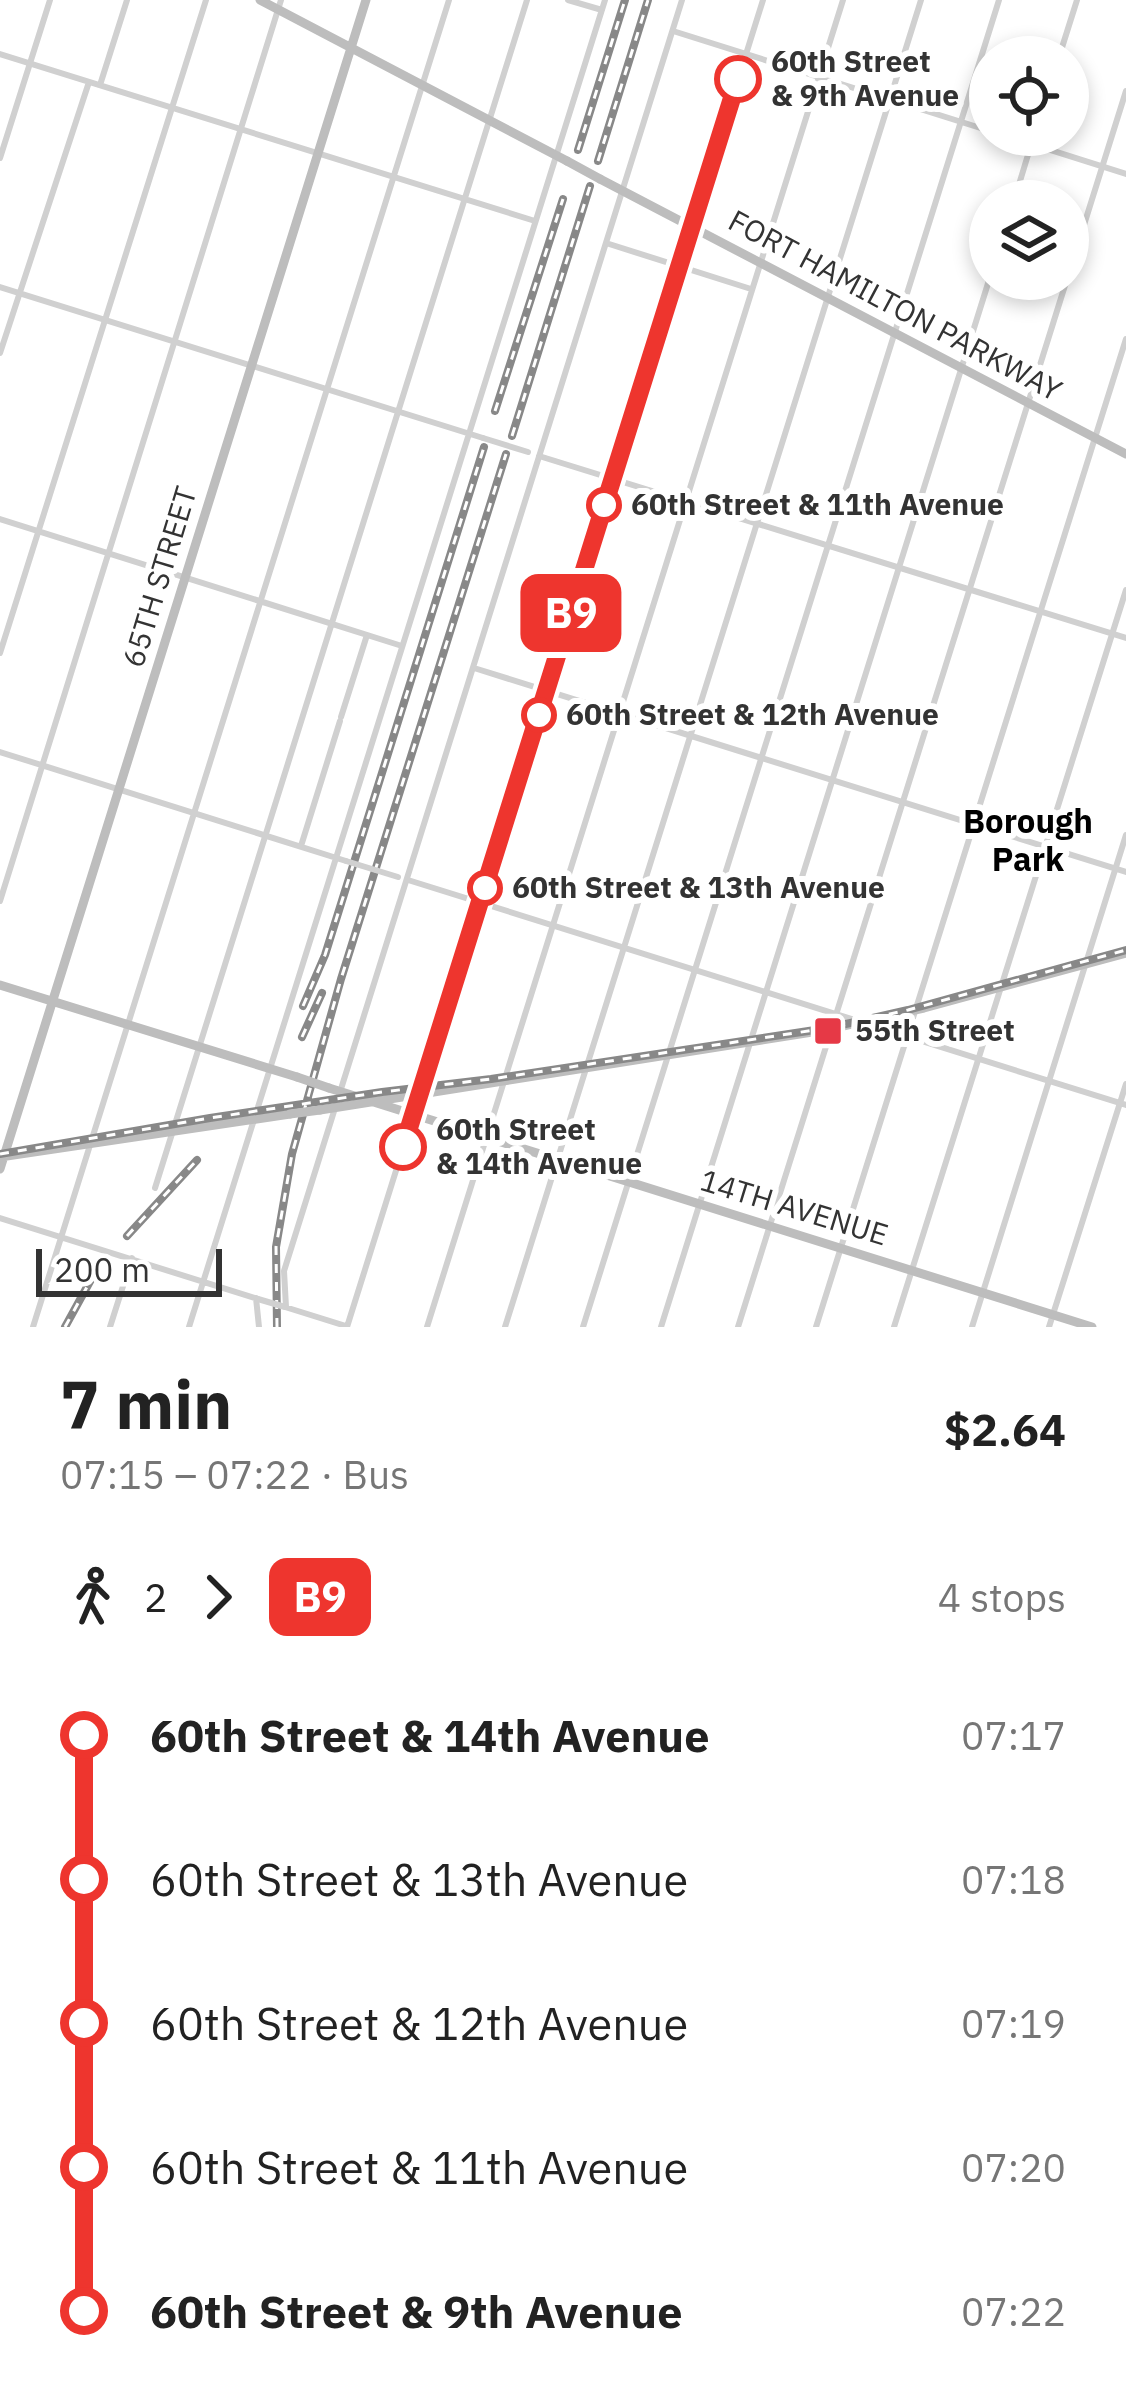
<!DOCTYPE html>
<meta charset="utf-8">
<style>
:root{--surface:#fff;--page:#f6f6f6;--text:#222;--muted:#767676}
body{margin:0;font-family:"IBM Plex Sans",sans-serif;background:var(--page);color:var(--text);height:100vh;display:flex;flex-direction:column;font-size:45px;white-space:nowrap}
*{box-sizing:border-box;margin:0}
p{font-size:39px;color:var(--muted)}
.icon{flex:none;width:66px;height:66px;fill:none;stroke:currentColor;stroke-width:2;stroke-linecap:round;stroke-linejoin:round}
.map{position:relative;height:1327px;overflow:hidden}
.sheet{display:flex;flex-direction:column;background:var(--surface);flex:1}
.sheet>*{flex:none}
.badge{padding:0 24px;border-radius:18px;font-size:42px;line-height:78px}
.tools{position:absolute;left:969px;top:36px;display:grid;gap:24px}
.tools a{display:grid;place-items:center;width:120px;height:120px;border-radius:50%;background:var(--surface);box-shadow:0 6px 18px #0003;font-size:60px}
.scale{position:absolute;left:36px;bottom:30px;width:186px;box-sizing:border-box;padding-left:12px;border:6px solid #333;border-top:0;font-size:33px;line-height:42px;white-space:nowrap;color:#333;-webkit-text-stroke:9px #fff;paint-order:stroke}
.map>.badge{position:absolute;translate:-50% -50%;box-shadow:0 0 0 6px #fff}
.legs{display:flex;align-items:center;gap:18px;height:132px;padding:0 60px;font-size:39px}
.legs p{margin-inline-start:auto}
.headline{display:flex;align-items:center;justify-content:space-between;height:204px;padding:0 60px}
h1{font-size:66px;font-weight:700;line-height:90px}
ul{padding:0 60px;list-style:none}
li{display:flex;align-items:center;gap:42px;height:144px;font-size:45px}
li i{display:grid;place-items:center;width:18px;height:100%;margin:0 15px;background:currentColor}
li i::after{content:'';width:30px;height:30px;margin:-15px;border:9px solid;border-radius:50%;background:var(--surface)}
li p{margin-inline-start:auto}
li:first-child i{background:linear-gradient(#0000 50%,currentColor 0)}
li:last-child i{background:linear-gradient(currentColor 50%,#0000 0)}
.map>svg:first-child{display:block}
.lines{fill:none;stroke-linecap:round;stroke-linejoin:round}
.street{stroke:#d0d0d0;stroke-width:6}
.secondary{stroke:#bdbdbd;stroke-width:9}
.rail-casing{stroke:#888;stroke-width:8}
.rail{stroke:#fff;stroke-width:3;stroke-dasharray:9;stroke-linecap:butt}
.street-bridge{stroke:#d0d0d0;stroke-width:6}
.secondary-bridge{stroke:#bdbdbd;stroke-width:9}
.line-1-casing{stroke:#fff;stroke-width:27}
.line-1{stroke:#ee352e;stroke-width:18}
.stop-1-dot{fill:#fff;stroke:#ee352e;stroke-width:6}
.poi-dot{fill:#e63946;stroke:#fff;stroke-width:4.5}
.labels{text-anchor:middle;stroke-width:12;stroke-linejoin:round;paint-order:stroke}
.stop-label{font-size:30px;font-weight:bold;fill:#333;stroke:#fff;text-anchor:start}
.street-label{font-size:30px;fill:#333;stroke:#fff}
.poi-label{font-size:30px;font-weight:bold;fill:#333;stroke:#fff;text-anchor:start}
.neighbourhood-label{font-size:33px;font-weight:bold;fill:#000;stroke:#fff}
</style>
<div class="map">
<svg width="1126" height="1327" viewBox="0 0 1126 1327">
<rect width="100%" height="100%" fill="#fff"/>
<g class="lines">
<path class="street" d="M568 0 602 10
M673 31 990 131
M0 54 535 221
M1059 57 1077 0
M100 85 127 0
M1003 135 1126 174
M0 158 50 0
M1014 201 1034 135
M606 243 751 289
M1068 276 1126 91
M0 287 483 438
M0 353 89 82
M539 456 1126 638
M0 519 402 646
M0 653 206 0
M474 668 1126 872
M341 717 367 635
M0 752 346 861
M301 846 340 721
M408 880 1126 1105
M0 901 281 0
M155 1188 527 0
M0 1218 258 1299
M256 1298 259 1327
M285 1307 346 1326
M286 1307 284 1271 682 0
M33 1327 449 0
M110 1327 132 1258
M189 1327 605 0
M347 1327 763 0
M427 1327 843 0
M505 1327 921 0
M583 1327 999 0
M661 1327 990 277
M738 1327 1067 279
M816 1327 1126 339
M894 1327 1126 590
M972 1327 1126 835
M1049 1327 1126 1084"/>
<path class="secondary" d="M260 0 567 161
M600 179 1126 454
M0 985 297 1077
M329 1088 1092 1327
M320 1110 825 1030 924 1008 1126 953
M0 1157 290 1114
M0 1169 366 0"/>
<g class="rail-casing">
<path id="rail" d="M578 150 625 0
M598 161 648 0
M495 411 563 199
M512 436 590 186
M303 1006 325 955 484 447
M302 1037 322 993
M0 1154 210 1118 382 1092 491 1079 828 1028 908 1010 1126 950
M127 1236 197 1160
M65 1327 93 1276
M277 1327 276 1247 292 1154 341 979 506 454"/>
</g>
<use href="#rail" class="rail"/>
<path class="street-bridge" d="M483 438 528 452
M346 861 398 877
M258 1299 285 1307"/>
<path class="secondary-bridge" d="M567 161 600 179
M297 1077 329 1088
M290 1114 320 1110"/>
</g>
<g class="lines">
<g class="line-1-casing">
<path id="line-1" d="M403 1147 738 79"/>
</g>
<use href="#line-1" class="line-1"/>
</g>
<g class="stop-1-dot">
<circle cx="738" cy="79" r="21"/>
<circle cx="604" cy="505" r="15"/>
<circle cx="539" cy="715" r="15"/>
<circle cx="485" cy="888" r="15"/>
<circle cx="403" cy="1147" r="21"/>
</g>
<rect class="poi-dot" x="813" y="1016" width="30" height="30" rx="6"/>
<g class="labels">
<g class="stop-label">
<text x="771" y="72">60th Street<tspan x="771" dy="34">&amp; 9th Avenue</tspan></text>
<text x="631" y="515">60th Street &amp; 11th Avenue</text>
<text x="566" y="725">60th Street &amp; 12th Avenue</text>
<text x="512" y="898">60th Street &amp; 13th Avenue</text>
<text x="436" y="1140">60th Street<tspan x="436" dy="34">&amp; 14th Avenue</tspan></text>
</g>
<g class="street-label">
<text transform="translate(895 306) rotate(28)" y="10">FORT HAMILTON PARKWAY</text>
<text transform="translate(160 577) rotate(-73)" y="10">65TH STREET</text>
<text transform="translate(794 1208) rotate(17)" y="10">14TH AVENUE</text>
</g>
<g class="poi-label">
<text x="855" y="1041">55th Street</text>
</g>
<g class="neighbourhood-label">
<text x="1028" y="833">Borough<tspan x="1028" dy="38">Park</tspan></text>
</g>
</g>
</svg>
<div class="tools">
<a><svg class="icon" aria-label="locate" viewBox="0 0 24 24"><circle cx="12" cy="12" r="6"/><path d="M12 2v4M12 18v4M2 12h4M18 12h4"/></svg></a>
<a><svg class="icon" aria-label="layers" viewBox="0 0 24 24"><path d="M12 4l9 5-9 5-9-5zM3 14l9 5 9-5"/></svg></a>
</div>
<div class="scale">200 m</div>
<b class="badge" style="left:571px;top:613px;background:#ee352e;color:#fff">B9</b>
</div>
<section class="sheet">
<div class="headline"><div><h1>7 min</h1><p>07:15 – 07:22 · Bus</p></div><b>$2.64</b></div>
<div class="legs"><svg class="icon" aria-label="walk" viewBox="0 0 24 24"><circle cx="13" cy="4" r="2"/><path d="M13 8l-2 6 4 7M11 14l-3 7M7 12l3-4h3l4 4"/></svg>2<svg class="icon" aria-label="forward" viewBox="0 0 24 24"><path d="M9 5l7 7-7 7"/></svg><b class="badge" style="background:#ee352e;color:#fff">B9</b><p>4 stops</p></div>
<ul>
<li><i style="color:#ee352e"></i><b>60th Street &amp; 14th Avenue</b><p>07:17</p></li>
<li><i style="color:#ee352e"></i><span>60th Street &amp; 13th Avenue</span><p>07:18</p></li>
<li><i style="color:#ee352e"></i><span>60th Street &amp; 12th Avenue</span><p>07:19</p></li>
<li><i style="color:#ee352e"></i><span>60th Street &amp; 11th Avenue</span><p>07:20</p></li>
<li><i style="color:#ee352e"></i><b>60th Street &amp; 9th Avenue</b><p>07:22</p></li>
</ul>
</section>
